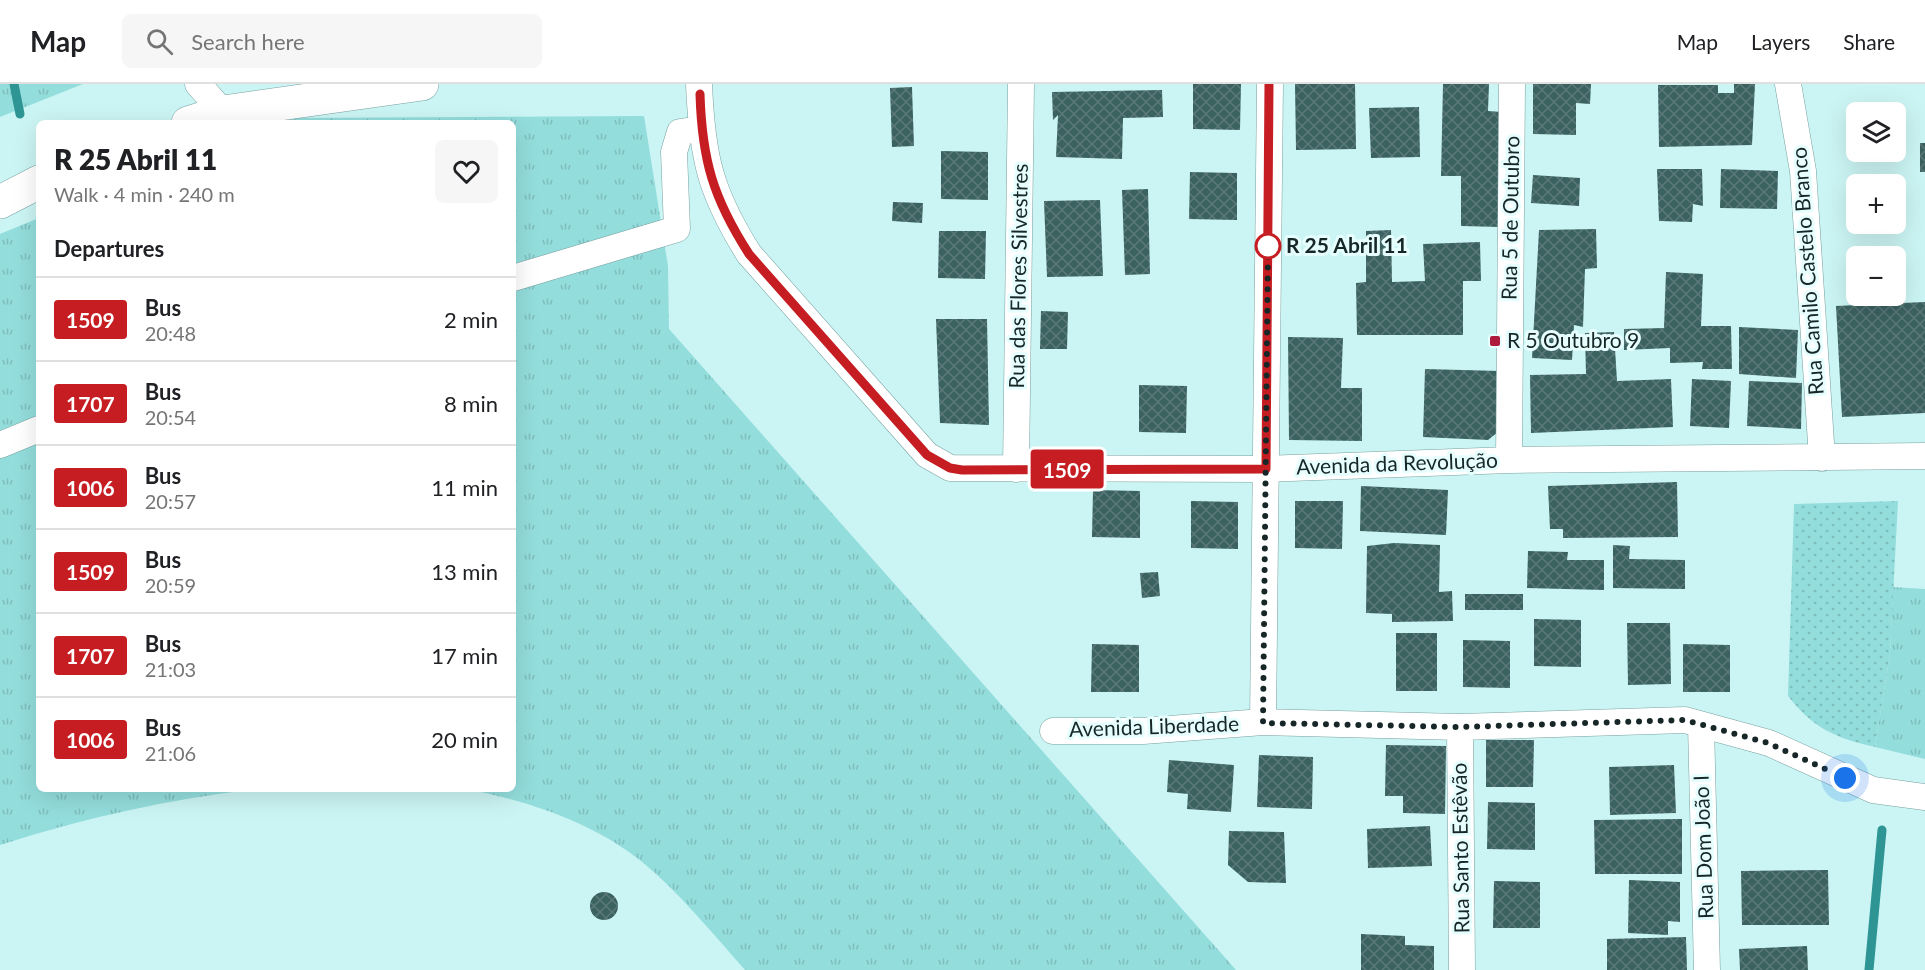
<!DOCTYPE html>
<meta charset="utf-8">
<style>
:root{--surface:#fff;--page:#f6f6f6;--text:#202124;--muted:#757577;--line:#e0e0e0}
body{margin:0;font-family:Lato,sans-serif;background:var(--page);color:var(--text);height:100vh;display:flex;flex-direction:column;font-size:22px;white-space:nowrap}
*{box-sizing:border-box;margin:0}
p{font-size:20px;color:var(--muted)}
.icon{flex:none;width:33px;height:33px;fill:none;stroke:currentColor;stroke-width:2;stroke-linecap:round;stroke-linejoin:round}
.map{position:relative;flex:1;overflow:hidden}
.drawer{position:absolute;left:36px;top:36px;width:480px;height:672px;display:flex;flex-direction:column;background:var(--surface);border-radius:9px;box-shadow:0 6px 24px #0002}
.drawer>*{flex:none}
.badge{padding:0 12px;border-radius:4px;font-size:21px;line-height:39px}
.controls{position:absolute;left:1846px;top:18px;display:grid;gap:12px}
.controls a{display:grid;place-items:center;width:60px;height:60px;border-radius:9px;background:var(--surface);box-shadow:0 6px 24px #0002;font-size:30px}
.you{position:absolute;width:30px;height:30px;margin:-15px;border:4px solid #fff;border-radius:50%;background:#1a73e8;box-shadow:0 0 0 9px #1a73e833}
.map>.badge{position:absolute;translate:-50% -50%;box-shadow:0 0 0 3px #fff}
h2{padding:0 18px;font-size:22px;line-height:54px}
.round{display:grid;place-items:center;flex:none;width:63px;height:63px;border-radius:9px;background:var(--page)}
.summary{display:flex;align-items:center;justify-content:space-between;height:102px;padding:0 18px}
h1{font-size:28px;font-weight:800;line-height:45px}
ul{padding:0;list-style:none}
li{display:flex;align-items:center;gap:18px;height:84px;padding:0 18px;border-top:2px solid var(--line)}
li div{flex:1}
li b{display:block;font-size:22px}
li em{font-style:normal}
li .badge{min-width:66px;font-weight:700;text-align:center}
header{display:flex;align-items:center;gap:36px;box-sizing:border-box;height:84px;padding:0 30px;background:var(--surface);border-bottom:2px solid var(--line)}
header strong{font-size:28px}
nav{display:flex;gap:33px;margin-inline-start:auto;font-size:21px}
.search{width:420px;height:54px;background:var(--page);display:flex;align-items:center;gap:15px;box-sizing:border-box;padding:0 21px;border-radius:9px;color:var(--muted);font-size:22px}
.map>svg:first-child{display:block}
.grass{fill:url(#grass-tufts)}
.park{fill:url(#park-dots)}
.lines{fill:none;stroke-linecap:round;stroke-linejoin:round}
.stream{stroke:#2e9494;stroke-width:9}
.building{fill:url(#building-cross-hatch)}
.street-casing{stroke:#78a0a0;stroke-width:27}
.secondary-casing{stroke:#78a0a0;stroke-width:34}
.street{stroke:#fff;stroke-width:26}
.secondary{stroke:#fff;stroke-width:33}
.line-casing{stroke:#fff;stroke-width:14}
.line{stroke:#c61d23;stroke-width:9}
.walk{stroke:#172727;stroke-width:6;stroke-dasharray:0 10.8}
.stop-dot{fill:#fff;stroke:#c61d23;stroke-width:3}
.poi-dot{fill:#ae1a3d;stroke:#e6fffe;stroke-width:2}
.labels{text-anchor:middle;stroke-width:6;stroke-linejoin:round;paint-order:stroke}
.street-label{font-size:21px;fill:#172727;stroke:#e6fffe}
.stop-label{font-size:21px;font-weight:bold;fill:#172727;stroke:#e6fffe;text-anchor:start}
.poi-label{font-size:21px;fill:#172727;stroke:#e6fffe;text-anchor:start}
</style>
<header>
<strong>Map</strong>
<div class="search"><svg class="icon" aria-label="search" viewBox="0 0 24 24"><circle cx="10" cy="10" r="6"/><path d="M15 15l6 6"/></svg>Search here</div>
<nav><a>Map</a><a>Layers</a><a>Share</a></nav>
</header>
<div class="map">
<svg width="1925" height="886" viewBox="0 0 1925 886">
<defs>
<pattern id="grass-tufts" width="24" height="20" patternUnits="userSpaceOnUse" patternTransform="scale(1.5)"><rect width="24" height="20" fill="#93dddc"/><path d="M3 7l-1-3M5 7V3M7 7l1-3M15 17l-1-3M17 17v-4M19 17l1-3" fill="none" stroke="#7ebebd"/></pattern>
<pattern id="park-dots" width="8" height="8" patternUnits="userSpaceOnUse" patternTransform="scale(1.5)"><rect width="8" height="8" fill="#93dddc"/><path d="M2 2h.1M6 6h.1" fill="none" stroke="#7ebebd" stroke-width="1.8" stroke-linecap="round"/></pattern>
<pattern id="building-cross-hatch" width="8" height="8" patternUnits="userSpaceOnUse" patternTransform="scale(1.5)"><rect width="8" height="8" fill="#3b6261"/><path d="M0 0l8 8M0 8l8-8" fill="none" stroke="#5a7978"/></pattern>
</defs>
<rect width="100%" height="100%" fill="#cbf5f4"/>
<path class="grass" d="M0 0H83L0 33Z
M644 32 668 182 669 245 1236 886H745C712 849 680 809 641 777 592 738 526 716 465 705H513V39H282L295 34Z
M39 134V705H256C169 715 84 734 0 761V150Z
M1893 503 1925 505V675L1875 663 1890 570Z"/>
<path class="park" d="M1898 417 1890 570 1875 663C1835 654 1813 644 1788 612L1794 420Z"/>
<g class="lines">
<path class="stream" d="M14 0 20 30
M1869 886 1882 746"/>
</g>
<path class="building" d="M1193 0H1241L1240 46 1193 45Z
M1295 0H1355L1356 65 1296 66Z
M1443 0H1489L1488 27 1502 28 1500 143 1461 142V92H1441Z
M1533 0H1591L1590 20 1576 19V51L1533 50Z
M1734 0H1755L1752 61 1659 63 1658 1H1718V9H1734Z
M912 3 914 62 892 63 890 4Z
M1162 6 1163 33 1123 34 1122 75 1056 73 1058 31 1053 36 1052 8Z
M1419 23 1420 73 1371 74 1369 24Z
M1920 59H1925V88H1920Z
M941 67 988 68V116L941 115Z
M1657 85H1702L1703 122 1693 120 1692 138 1659 137Z
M1721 85 1778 87 1777 125 1720 124Z
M1190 88 1237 89V136L1189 135Z
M1533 91 1580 94 1579 122 1531 119Z
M1148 105 1150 190 1125 191 1122 106Z
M1100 116 1103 192 1047 193 1044 117Z
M893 118 923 119 922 139 892 137Z
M1596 145 1597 184 1585 185 1583 243 1574 241 1572 276 1532 274 1539 146Z
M1391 146 1392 198 1425 197 1423 160 1480 158 1481 197H1463V251H1357L1356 199 1366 198V147Z
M939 147H986L985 195 938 194Z
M1666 188 1703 190 1701 242H1731L1732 285H1702L1703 278 1670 279V264L1624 266V245L1664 244Z
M1925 218V329L1842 333 1836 222Z
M1041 227 1068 228 1067 265H1040Z
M936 235H987L989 341 940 339Z
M1739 243 1798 246 1796 294 1739 290Z
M1614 248 1617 297 1671 295 1673 343 1531 349 1530 291 1586 290 1585 249Z
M1288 253 1343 254 1341 304H1362V357L1289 356Z
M1425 285 1500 287 1498 348 1488 356 1423 353Z
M1692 295 1731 297 1729 344 1690 342Z
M1749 297 1802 299 1801 345 1747 342Z
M1139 301 1187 302 1186 349 1139 348Z
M1677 398 1678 453 1563 454V445H1550L1548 402Z
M1361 402 1448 406 1446 451 1360 447Z
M1093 406 1140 407V454L1092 453Z
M1191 417 1238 418V465L1191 464Z
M1295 417H1343L1342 465 1295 464Z
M1394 459 1440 461 1439 508 1452 507 1453 537 1392 538V530L1366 529 1367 462Z
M1613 461 1630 462 1629 475 1685 476V505L1613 504Z
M1528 467 1568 468 1567 476H1604V506L1527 504Z
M1158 488 1160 512 1142 514 1140 489Z
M1465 510H1523V526H1465Z
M1534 535 1581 536V583L1534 582Z
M1627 539H1670L1671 600 1628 601Z
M1396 549H1437V607H1396Z
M1463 556 1510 557V604L1463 603Z
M1092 560 1139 561V608H1091Z
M1683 560 1730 561V608H1683Z
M1486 656H1534L1533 703H1486Z
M1386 661 1446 662 1445 730 1403 729V712H1385Z
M1259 671 1313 673 1312 725 1257 723Z
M1169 676 1234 681 1231 728 1187 725 1188 710 1167 708Z
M1674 681 1676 729 1610 731 1609 683Z
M1488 718 1535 719V766L1487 765Z
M1682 735V790H1595L1594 736Z
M1430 742 1432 782 1368 784 1367 745Z
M1229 747 1284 748 1286 799 1248 798 1228 781Z
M1828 786 1829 841H1742L1741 787Z
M1629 796 1680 798V838L1668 837V851L1628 849Z
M1494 797 1540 798V844H1493Z
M590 822a14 14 0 1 1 28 0a14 14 0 1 1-28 0Z
M1361 850 1405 852V861L1434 862V886H1361Z
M1686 853 1687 886H1607V855Z
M1807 862 1808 886H1740L1739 865Z"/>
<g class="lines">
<g class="street-casing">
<path id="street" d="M198 0 223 28
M699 0C702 73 710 108 749 170L927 371 950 384 1266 385 1509 376 1925 372
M1788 0 1803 87 1822 374
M513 194 677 145 674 68 680 48 701 45
M0 361 39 345
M1509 376 1512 0
M1016 385 1021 0
M1263 638 1270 0
M1701 641 1707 886
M1460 643 1462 886
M1053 647H1143L1263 638 1460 643 1685 636 1769 659 1873 706 1925 713"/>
</g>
<g class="secondary-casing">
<path id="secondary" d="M188 39 223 28 422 0
M0 118 39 98"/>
</g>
<use href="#street" class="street"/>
<use href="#secondary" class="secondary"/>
</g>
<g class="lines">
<g class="line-casing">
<path id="line" d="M700 10C702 76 713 114 749 170L927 371 950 384 962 386 1266 385 1269 0"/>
</g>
<use href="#line" class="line"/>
<path class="walk" d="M1268 162 1263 639 1460 643 1685 636 1768 659 1845 694"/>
</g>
<circle class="stop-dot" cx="1268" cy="162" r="12"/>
<rect class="poi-dot" x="1489" y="251" width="12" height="12" rx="3"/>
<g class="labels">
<g class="street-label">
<text transform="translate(1511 134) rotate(-89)" y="7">Rua 5 de Outubro</text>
<text transform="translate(1808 187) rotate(-94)" y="7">Rua Camilo Castelo Branco</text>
<text transform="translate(1019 192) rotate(-89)" y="7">Rua das Flores Silvestres</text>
<text transform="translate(1397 380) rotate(-2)" y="7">Avenida da Revolução</text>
<text transform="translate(1154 643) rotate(-2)" y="7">Avenida Liberdade</text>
<text transform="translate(1704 763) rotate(-92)" y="7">Rua Dom João I</text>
<text transform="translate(1461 764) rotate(-91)" y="7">Rua Santo Estêvão</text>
</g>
<g class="stop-label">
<text x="1286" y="169">R 25 Abril 11</text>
</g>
<g class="poi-label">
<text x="1507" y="264">R 5 Outubro 9</text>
</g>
</g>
</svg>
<div class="controls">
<a><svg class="icon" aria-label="layers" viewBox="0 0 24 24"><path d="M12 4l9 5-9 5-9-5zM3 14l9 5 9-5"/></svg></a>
<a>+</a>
<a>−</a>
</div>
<div class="you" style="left:1845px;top:694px"></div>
<b class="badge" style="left:1067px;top:385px;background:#c61d23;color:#fff">1509</b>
<section class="drawer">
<div class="summary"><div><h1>R 25 Abril 11</h1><p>Walk · 4 min · 240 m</p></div><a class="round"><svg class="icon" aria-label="heart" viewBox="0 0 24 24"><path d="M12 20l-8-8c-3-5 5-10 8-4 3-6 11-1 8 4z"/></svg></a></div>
<h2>Departures</h2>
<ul>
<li><span class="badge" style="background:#c61d23;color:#fff">1509</span><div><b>Bus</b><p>20:48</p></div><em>2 min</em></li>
<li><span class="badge" style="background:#c61d23;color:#fff">1707</span><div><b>Bus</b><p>20:54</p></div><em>8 min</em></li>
<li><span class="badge" style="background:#c61d23;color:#fff">1006</span><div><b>Bus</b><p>20:57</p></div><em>11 min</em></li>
<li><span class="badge" style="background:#c61d23;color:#fff">1509</span><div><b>Bus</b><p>20:59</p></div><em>13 min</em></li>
<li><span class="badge" style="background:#c61d23;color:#fff">1707</span><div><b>Bus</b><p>21:03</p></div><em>17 min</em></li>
<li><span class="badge" style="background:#c61d23;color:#fff">1006</span><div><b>Bus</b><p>21:06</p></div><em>20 min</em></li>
</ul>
</section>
</div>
